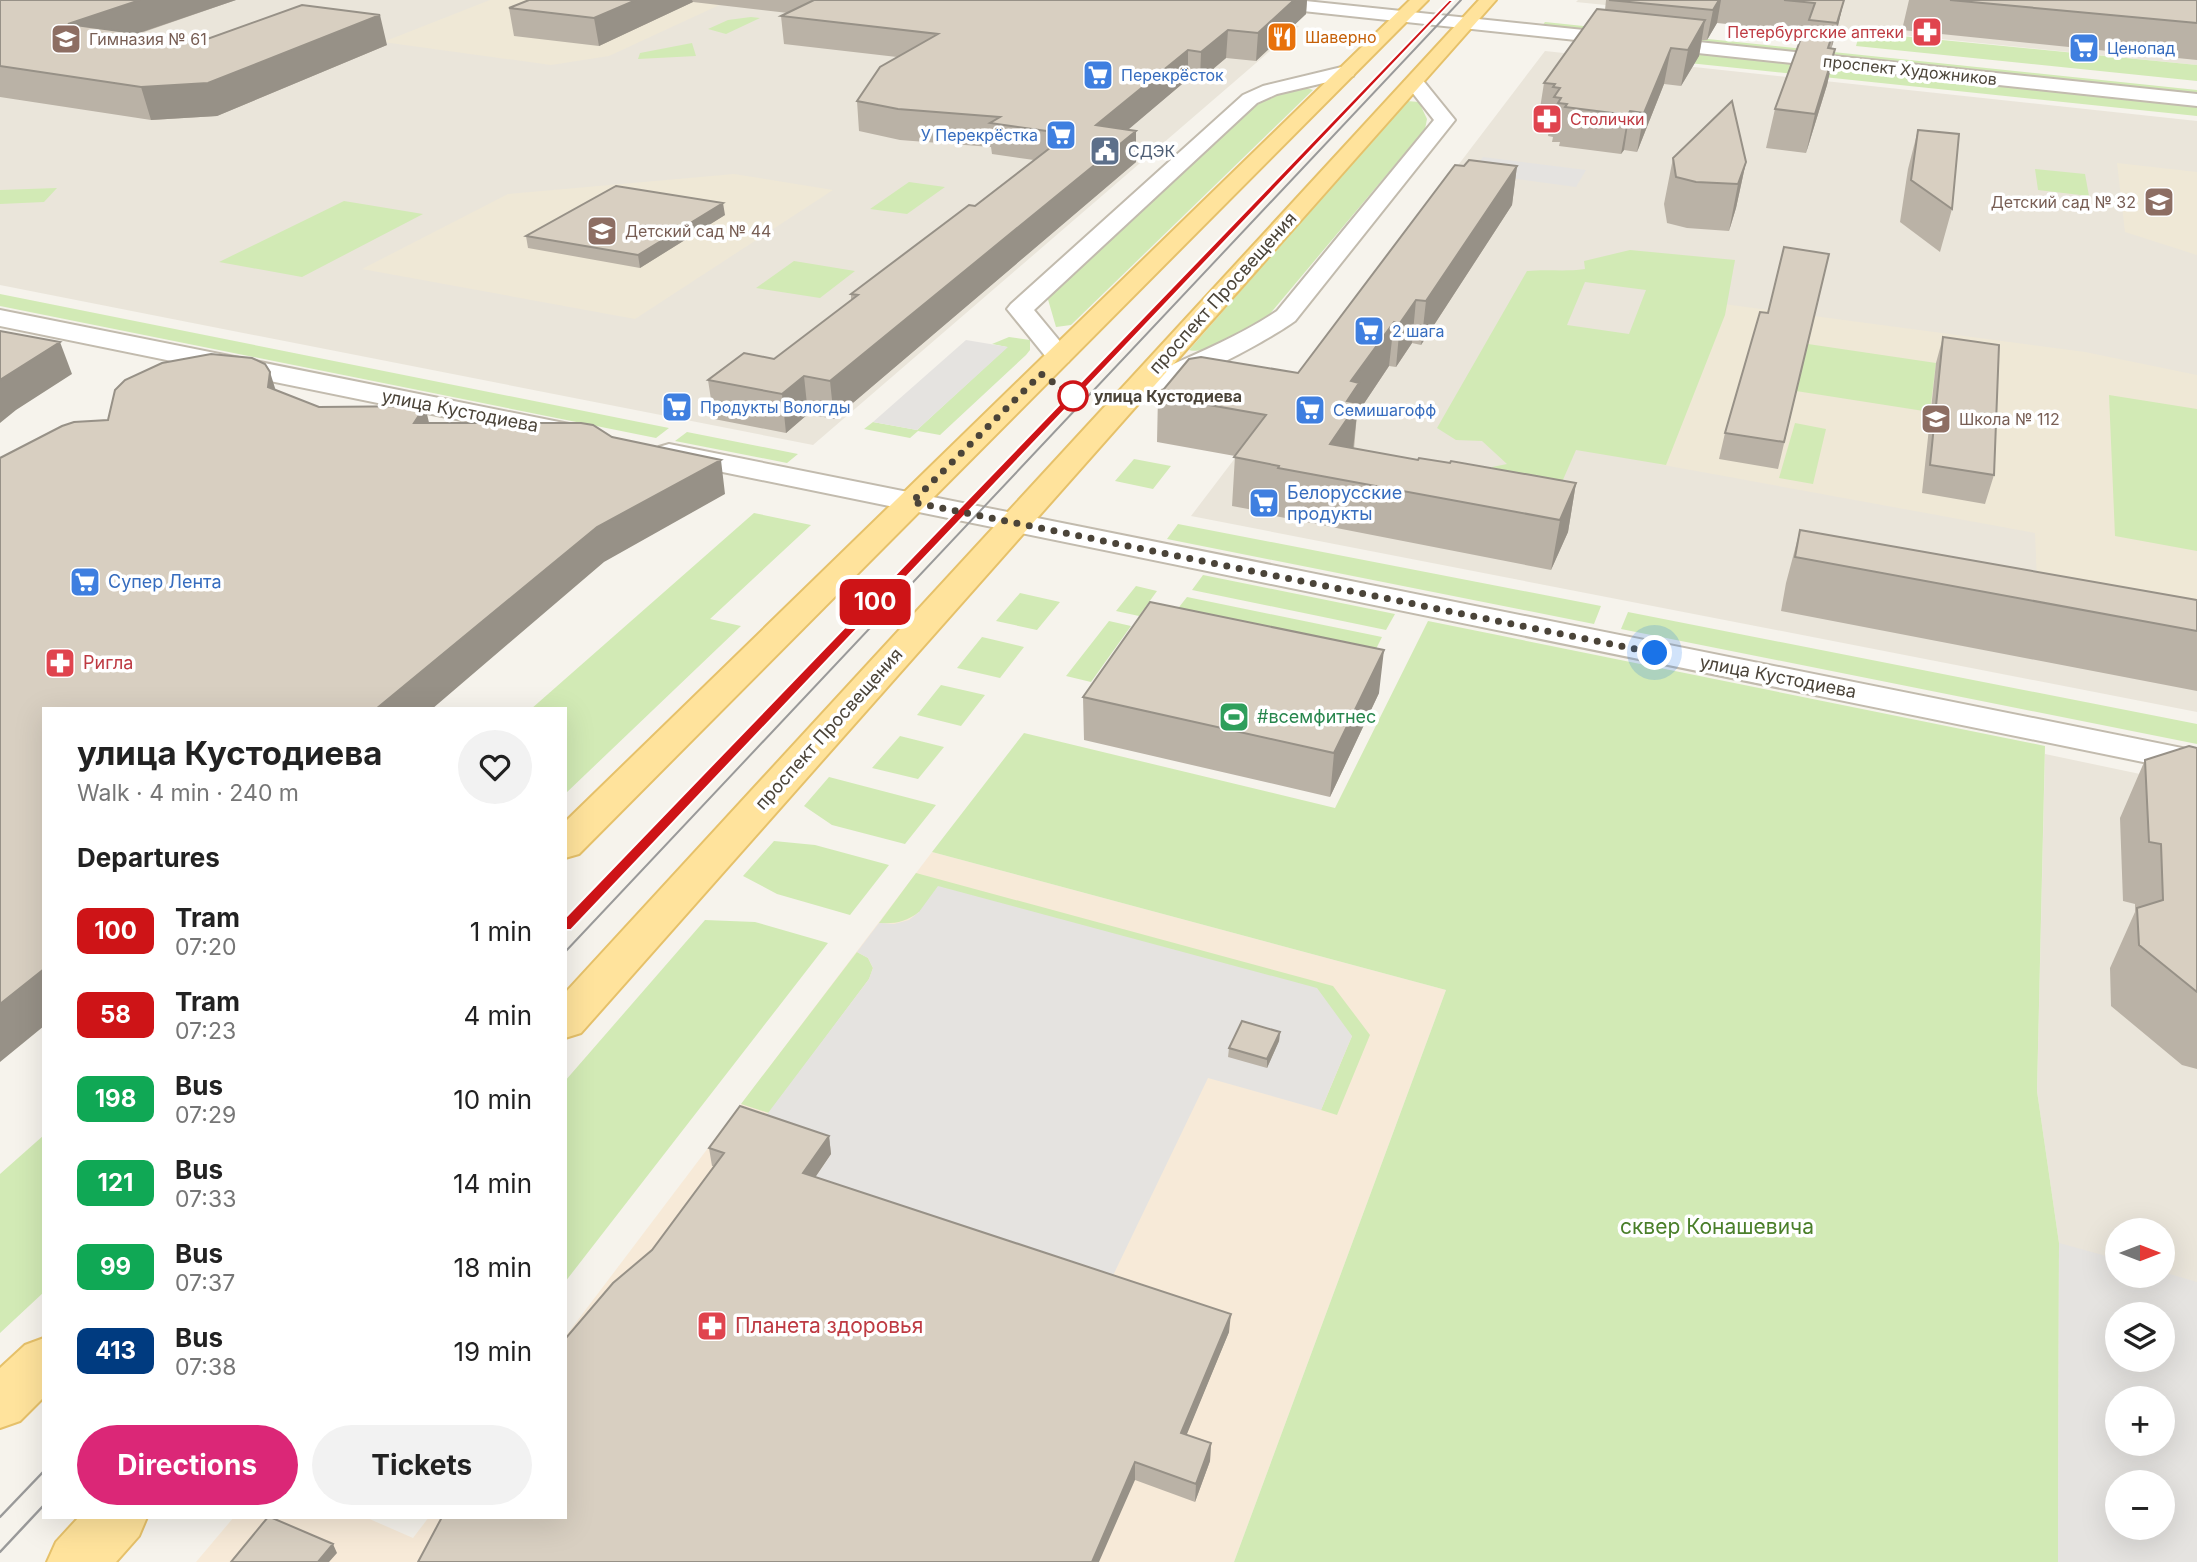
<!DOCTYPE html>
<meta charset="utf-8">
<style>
:root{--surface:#fff;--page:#f2f2f2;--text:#222;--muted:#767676;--accent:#db2777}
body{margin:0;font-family:Inter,sans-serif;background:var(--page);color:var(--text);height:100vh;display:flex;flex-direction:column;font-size:26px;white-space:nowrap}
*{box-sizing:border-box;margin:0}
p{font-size:23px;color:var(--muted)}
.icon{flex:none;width:38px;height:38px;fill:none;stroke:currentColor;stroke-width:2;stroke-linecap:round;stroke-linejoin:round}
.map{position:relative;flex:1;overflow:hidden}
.side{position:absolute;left:42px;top:707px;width:525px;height:812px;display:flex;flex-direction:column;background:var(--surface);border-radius:0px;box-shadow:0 7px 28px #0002}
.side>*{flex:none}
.badge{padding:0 14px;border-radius:10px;font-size:24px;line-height:46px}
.needle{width:46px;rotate:90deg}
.tools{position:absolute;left:2105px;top:1218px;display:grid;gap:14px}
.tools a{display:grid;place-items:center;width:70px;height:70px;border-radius:50%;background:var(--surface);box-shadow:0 7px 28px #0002;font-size:35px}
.you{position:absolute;width:35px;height:35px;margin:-18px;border:5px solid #fff;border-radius:50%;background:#1a73e8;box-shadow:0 0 0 10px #1a73e833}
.map>.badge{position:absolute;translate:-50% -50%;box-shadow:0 0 0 4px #fff}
h2{padding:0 35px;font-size:26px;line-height:63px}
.round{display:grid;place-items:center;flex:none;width:74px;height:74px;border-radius:37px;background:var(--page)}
.headline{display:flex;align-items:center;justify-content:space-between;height:119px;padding:0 35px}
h1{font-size:33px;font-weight:700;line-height:52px}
.primary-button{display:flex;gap:14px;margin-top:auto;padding:14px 35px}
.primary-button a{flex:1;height:80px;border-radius:42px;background:var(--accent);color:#fff;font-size:28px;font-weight:700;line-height:80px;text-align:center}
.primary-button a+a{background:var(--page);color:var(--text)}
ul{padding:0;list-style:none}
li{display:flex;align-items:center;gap:21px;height:84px;padding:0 35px}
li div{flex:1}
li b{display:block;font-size:26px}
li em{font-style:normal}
li .badge{min-width:77px;font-weight:700;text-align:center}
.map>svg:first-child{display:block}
.residential{fill:#eae5da;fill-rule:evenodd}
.commercial{fill:#f7ead8}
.education{fill:#efe8d6}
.green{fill:#d2eab5;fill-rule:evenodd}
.parking{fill:#e5e3e0;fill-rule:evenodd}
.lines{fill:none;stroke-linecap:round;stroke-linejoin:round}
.minor-casing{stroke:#c2bbae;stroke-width:4}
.major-casing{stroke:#e6c16a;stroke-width:4}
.minor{fill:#fff;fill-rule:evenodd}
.major{fill:#ffe39c;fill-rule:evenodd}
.tram-far1{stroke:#9a9a9a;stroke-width:2}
.tram{stroke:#9a9a9a;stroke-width:2.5}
.wall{fill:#bab2a6}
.shaded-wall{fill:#979187}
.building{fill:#d8cfc1;stroke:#979187;stroke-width:2}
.line{fill:#ce1417;stroke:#fff;stroke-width:2}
.walk{stroke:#4b4439;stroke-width:7;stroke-dasharray:0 12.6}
.stop-dot{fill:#fff;stroke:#ce1417;stroke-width:3.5}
.labels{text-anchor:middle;stroke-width:7;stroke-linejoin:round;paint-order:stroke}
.far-health-label{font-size:16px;fill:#be3a42;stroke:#fff;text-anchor:end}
.far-food-label{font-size:16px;fill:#c56008;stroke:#fff;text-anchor:start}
.far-education-label{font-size:16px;fill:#785e54;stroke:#fff;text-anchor:start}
.far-shop-label{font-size:16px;fill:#366cbe;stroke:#fff;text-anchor:start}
.far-street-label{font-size:16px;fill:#4b4439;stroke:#fff}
.far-service-label{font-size:16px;fill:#4e5e75;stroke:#fff;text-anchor:start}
.far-stop-label{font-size:16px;font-weight:bold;fill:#4b4439;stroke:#fff;text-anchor:start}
.street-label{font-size:18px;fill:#4b4439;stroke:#fff}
.shop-label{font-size:18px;fill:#366cbe;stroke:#fff;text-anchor:start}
.health-label{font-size:18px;fill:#be3a42;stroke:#fff;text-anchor:start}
.leisure-label{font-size:18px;fill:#27864d;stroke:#fff;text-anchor:start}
.near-park-label{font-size:21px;fill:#4a7f2a;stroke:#fff}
.near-health-label{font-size:21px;fill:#be3a42;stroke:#fff;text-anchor:start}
</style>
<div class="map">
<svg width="2197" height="1562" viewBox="0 0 2197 1562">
<rect width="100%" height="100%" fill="#f6f3ec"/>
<path class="residential" d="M0 0H1063L1299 26 813 445 0 285Z
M1578 0H2197V65L1576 2Z
M1545 51 2197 121V712L1191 516Z
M2045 754 2197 786V1562H2058L2059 1243 2037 1091ZM2118 1230H2163V1276H2118ZM2118 1314H2163V1360H2118ZM2118 1398H2163V1444H2118ZM2118 1482H2163V1528H2118Z"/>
<path class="commercial" d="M932 852 1446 990 1234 1562H196L234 1517H365L413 1538 429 1517H565V1337Z"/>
<path class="education" d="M490 0H718L728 1 609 56 551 65 383 42Z
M2117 163 2197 172V255L2125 232Z
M734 174 833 190 635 319 362 269 508 194Z
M1716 303 2085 352 2197 375V607L2037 580 2035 533 1658 464Z"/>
<path class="green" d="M751 17 760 18 726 34 708 29 728 20Z
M1545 22 2197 90V94L1542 26Z
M1860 32 2197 65V81L1856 46Z
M692 43 696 56 638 59 640 53Z
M1609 44 1716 53 2197 104V116L1612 55Z
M1304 87 1313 90 1071 325 1056 327 1047 296 1261 100Z
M1407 101 1419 102 1427 119 1425 129 1269 315C1254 328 1208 356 1189 350Z
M2035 169 2085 174 2089 196 2038 190Z
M909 182 945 187 907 214 870 209Z
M57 188 44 202 0 204V190Z
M344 201 423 214 302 277 219 262Z
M1630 250 1735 260 1725 315 1666 465 1576 450 1562 482 1501 492 1492 467 1507 464 1482 441 1456 440 1437 428 1527 271C1548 269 1564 272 1585 269L1584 261ZM1585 282 1646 290 1629 334 1567 325Z
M794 261 855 271 820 298 756 288Z
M0 294 669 428 656 438 0 306Z
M1009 337 1030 340V350L1026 355 940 435 918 431 910 438 864 429 873 422 917 430 1007 347 992 344Z
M1808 344 1936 363 1930 412 1796 391Z
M2109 395 2197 409V551L2115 536Z
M1795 423 1826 429 1813 484 1779 478Z
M687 432 798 454 787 463 675 441Z
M1134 459 1171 466 1153 489 1115 481Z
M754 513 811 525 710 619 741 626 565 794V709H531Z
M1178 524 1601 606 1594 624 1167 539Z
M1203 575 1395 614 1386 630 1192 590Z
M1136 586 1157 591 1139 616 1116 611Z
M1020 593 1060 602 1037 630 996 621Z
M1187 597 1382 637 1372 657 1176 611Z
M1628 612 2197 724V744L1621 629Z
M1109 621 1131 626 1091 682 1066 676Z
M1428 621 2045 746 2037 1091 2059 1243 2058 1562H1234L1446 990 932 852 1024 733 1335 808Z
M982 637 1024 647 1000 678 957 668Z
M941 685 985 695 961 726 917 715Z
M900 736 944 747 918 779 872 768Z
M829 777 936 805 905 844 832 825 804 806Z
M774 841 815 845 889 865 850 915 777 894 743 876Z
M916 873 1333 986 1370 1035 1337 1115 1321 1110 1352 1036 919 912C906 922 895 924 879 923Z
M705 920 755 922 828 943 565 1282V1081Z
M857 952 868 958 873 968 869 979 769 1113 741 1104Z
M44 1135V1292L0 1333V1174Z"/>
<path class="parking" d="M1483 157 1586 170 1576 187 1471 173Z
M966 340 1008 347 917 430 873 422Z
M938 886 1317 988 1352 1036 1321 1110 1208 1078 1106 1290 806 1191 831 1154 756 1129 869 979 873 968 868 958 857 952 879 923 894 924 909 920 919 912Z
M2059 1243 2117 1259 2118 1276H2163V1272L2197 1282V1562H2058ZM2163 1314V1360H2118V1314ZM2118 1398H2163V1444H2118ZM2118 1482H2163V1528H2118Z"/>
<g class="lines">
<g class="minor-casing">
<path id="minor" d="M1239 0H1296L2197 94V106L1247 5Z
M1346 66 1355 72 1353 76 1277 94 1257 103 1034 310 1072 356 1068 362 1059 364 1050 362 1007 309 1011 304 1243 95 1263 86Z
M1414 76 1421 78 1455 120 1295 321C1268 341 1155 402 1126 395L1122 389C1131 377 1152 374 1165 368 1203 351 1243 334 1277 311L1434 120 1404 82Z
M0 310 569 424 579 427 583 433 579 439 569 442 0 326Z
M669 444 2197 751V773L659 459 654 453 659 447Z"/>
</g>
<g class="major-casing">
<path id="major" d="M1410 0H1428L579 854 565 858V822Z
M1479 0H1496L581 1033 565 1038V993Z
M44 1338V1397L20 1421 0 1428V1368L25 1345Z
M79 1517H147L139 1536 116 1562H47L56 1542Z"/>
</g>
<use href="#minor" class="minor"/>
<use href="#major" class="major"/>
<path class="tram-far1" d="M565 926 1185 279
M565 952 1461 0"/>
<path class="tram" d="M0 1517 44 1471
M0 1552 44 1505"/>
</g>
<path class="wall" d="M0 0H236L138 34 199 42 387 45 217 116 151 120 0 97Z
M529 0H1307L1306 14 1256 61 1226 58 1200 80 1188 79 1127 130 1136 162 834 419 808 414 786 433 714 419 708 380 774 359 851 300V294L975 206 1034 160 992 154 991 147 900 140 859 131 857 101 897 57 784 44 781 16 788 13 693 2 599 46 514 36 509 8Z
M1606 0H1844L1837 30 1831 48 1835 49 1827 85 1806 153 1766 148 1775 109 1803 32 1717 23 1707 40H1702L1699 56 1681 86 1664 84 1637 152 1624 150 1621 154 1559 146 1560 142H1552L1553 137 1548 136 1550 126H1547L1548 122 1538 121 1544 83 1605 10Z
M1909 0H2197V60L1902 30Z
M1918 130 1952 209 1940 252 1900 222 1908 169Z
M1673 158 1746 162 1736 208 1729 231 1687 228 1667 223 1664 204Z
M1464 166H1517L1512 205 1421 345 1412 343 1396 367 1389 366 1357 414 1354 449 1418 460 1450 463 1576 483 1568 532 1551 570 1275 516V514L1232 506 1235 456 1157 442 1158 396 1298 373Z
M725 215 640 268 528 248 526 236Z
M1829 254 1778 469 1719 459 1725 433 1768 313Z
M1943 337 1994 475 1985 504 1922 493 1936 363Z
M1800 530 2197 600V691L1781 611 1786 583Z
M1379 693 1330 797 1084 740 1083 697Z
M2197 748V1069L2182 1065 2111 1006 2110 968 2135 912V904L2123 901 2120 818 2145 760Z
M1280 1032 1279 1041 1267 1068 1228 1057 1229 1048Z
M829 1136 831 1154 815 1177 1229 1332 1186 1435 1211 1443 1210 1461 1195 1502 1135 1480 652 1250 714 1166H712L709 1148Z"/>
<path class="shaded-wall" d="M140 0H236L77 54 68 24Z
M636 0H692L693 2 599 46 594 18Z
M1294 0H1307L1306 14 1256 61 1258 33Z
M1719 0H1721L1717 23 1707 40 1713 10Z
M1844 0 1837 30 1830 53 1837 23Z
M380 15 387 45 217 116 151 120 141 87Z
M1705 20 1699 56 1681 86 1688 50Z
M1228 30 1226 58 1200 80 1201 52Z
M1671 48 1664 84 1637 152 1644 113Z
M1835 49 1827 85 1806 153 1815 114Z
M1188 50V79L1096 157V125Z
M1630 111 1624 150 1621 154 1628 115Z
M1136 131V162L834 419 830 381Z
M1746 162 1736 208 1729 231 1738 184Z
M1517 166 1512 205 1421 345 1426 301Z
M723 203 725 215 640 268 638 255Z
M1416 300 1412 343 1396 367 1400 323Z
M1394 322 1389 366 1357 414 1353 449 1330 444 1347 401 1351 381Z
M60 342 72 374 16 410 0 423V380Z
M270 372 280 404 268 387Z
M804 376 808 414 786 433 782 394Z
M425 406 433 439 414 423Z
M721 460 725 494 604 562 432 709H376L597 527Z
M1576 483 1568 532 1551 570 1560 520Z
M1384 650 1379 693 1330 797 1334 753Z
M44 969V1026L0 1062V1004Z
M1280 1032 1279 1041 1267 1068V1059Z
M829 1136 831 1154 806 1191 803 1173Z
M1231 1314 1229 1332 1180 1451 1181 1433Z
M1211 1443 1210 1461 1195 1502 1196 1484Z
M1135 1462V1480L1099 1562H1092Z
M333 1544 337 1553 329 1562H318Z"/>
<path class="building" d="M0 0H140L68 24 199 42 302 5 380 15 208 83 141 87 0 66Z
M529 0H636L594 18 509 8Z
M814 0H1294L1258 33 1228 30 1201 52 1188 50 1096 125 1136 131 830 381 804 376 782 394 708 380 744 353 774 359 858 295 851 294 969 205 975 206 1068 134 990 123 1000 117 898 109 857 101 880 67 938 34 781 16Z
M1609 0H1719L1713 10Z
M1784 0H1844L1837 23 1809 20 1815 3Z
M1950 0H2197V23Z
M1597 9 1705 20 1688 50 1671 48 1644 113 1630 111 1628 115 1565 107 1567 104 1558 103 1561 98 1554 97 1560 88 1553 87 1555 84 1544 83Z
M1804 30 1833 33 1828 48 1835 49 1815 114 1775 109Z
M1732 101 1746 162 1738 184 1696 182 1676 177 1673 158Z
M1918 130 1959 134 1952 209 1911 180Z
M1469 160 1517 166 1426 301 1416 300 1400 323 1394 322 1351 381 1359 383 1347 401 1358 403 1330 444 1418 460 1419 458 1450 463 1451 461 1576 483 1560 520 1278 468 1279 466 1234 457 1266 415 1158 396 1189 359 1201 357 1298 373 1455 165 1464 166Z
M616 186 723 203 638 255 526 236Z
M1784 247 1829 254 1784 442 1725 433 1760 312 1768 313Z
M0 331 60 342 0 380Z
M1943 337 1999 345 1994 475 1930 465Z
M211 354 252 358 265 364 270 372 268 387 319 407 425 406 414 423H581L593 425 612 437 721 460 597 527 376 709H44V969L0 1004V458L62 426 74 422 108 420 115 390 125 380 162 363Z
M1800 530 2197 600V631L1795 557Z
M1150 602 1384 650 1334 753 1083 697Z
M2189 746 2197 748V992L2139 945 2137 908 2163 900 2161 844 2149 842 2145 760Z
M1242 1021 1280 1032 1267 1059 1229 1048Z
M740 1106 829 1136 803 1173 1231 1314 1181 1433 1211 1443 1196 1484 1135 1462 1092 1562H418L442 1517H565V1339L613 1283 652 1250 724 1153 709 1148Z
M268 1517H270L333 1544 318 1562H231Z"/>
<path class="line" d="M1449 0H1454L571 930H560L558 926 560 923Z"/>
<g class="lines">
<path class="walk" d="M1073 396 1041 374 912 502 1655 653"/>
</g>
<defs>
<g id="pharmacy-square" transform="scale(1.575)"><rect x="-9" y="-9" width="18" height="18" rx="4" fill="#e0444e" stroke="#fff"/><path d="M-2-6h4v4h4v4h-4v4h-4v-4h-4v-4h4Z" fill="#fff"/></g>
<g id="restaurant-square" transform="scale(1.575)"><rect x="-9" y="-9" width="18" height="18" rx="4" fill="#e8710a" stroke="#fff"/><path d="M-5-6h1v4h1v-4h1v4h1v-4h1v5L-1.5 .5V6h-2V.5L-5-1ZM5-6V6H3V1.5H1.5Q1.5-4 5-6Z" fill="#fff"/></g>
<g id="school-square" transform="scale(1.575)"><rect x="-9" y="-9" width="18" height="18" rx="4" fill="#8d6e63" stroke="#fff"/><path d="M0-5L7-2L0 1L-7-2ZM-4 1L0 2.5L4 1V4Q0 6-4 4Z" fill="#fff"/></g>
<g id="supermarket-square" transform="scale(1.575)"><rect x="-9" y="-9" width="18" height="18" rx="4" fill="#3f7fe0" stroke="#fff"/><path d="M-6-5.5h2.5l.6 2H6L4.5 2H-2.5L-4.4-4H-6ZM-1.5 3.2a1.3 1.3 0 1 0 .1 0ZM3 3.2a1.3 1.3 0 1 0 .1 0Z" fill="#fff"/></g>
<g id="civic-square" transform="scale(1.575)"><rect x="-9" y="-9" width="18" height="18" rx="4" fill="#5c6f8a" stroke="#fff"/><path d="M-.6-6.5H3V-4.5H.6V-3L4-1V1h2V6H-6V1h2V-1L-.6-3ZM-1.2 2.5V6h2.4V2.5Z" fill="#fff"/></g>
<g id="stadium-square" transform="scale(1.575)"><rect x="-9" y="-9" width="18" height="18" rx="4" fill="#2e9e5b" stroke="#fff"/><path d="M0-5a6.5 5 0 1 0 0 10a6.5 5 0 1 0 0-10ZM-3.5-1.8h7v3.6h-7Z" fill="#fff"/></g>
</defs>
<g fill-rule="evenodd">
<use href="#pharmacy-square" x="1927" y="32"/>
<use href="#restaurant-square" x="1282" y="37"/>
<use href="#school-square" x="66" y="39"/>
<use href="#supermarket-square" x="2084" y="48"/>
<use href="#supermarket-square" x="1098" y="75"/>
<use href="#pharmacy-square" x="1547" y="119"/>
<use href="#supermarket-square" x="1061" y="135"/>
<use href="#civic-square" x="1105" y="151"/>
<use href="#school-square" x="2159" y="202"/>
<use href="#school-square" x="602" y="231"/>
<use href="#supermarket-square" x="1369" y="331"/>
<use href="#supermarket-square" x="677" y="407"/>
<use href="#supermarket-square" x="1310" y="410"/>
<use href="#school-square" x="1936" y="419"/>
<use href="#supermarket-square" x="1264" y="503"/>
<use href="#supermarket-square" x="85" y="582"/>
<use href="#pharmacy-square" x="60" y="663"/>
<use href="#stadium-square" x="1234" y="717"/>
<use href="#pharmacy-square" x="712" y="1326"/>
</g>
<circle class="stop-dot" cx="1073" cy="396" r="14"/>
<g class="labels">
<g class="far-health-label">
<text x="1904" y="38">Петербургские аптеки</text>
<text x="1570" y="125" text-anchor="start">Столички</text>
</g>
<g class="far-food-label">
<text x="1305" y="43">Шаверно</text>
</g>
<g class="far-education-label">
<text x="89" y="45">Гимназия № 61</text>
<text x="2136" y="208" text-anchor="end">Детский сад № 32</text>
<text x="625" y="237">Детский сад № 44</text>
<text x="1959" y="425">Школа № 112</text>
</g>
<g class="far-shop-label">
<text x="2107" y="54">Ценопад</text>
<text x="1121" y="81">Перекрёсток</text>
<text x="1038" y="141" text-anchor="end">У Перекрёстка</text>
<text x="1392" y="337">2 шага</text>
<text x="700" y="413">Продукты Вологды</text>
<text x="1333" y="416">Семишагофф</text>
</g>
<g class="far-street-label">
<text transform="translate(1910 70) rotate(6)" y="6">проспект Художников</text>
</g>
<g class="far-service-label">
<text x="1128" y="157">СДЭК</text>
</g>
<g class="far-stop-label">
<text x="1094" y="402">улица Кустодиева</text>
</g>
<g class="street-label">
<text transform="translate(1223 293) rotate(-48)" y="6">проспект Просвещения</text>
<text transform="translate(460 411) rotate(11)" y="6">улица Кустодиева</text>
<text transform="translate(1778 677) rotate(11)" y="6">улица Кустодиева</text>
<text transform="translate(829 729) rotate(-48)" y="6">проспект Просвещения</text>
</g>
<g class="shop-label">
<text x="1287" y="499">Белорусские<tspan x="1287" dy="21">продукты</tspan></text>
<text x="108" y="588">Супер Лента</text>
</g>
<g class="health-label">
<text x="83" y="669">Ригла</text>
</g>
<g class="leisure-label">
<text x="1257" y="723">#всемфитнес</text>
</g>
<g class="near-park-label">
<text x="1717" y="1234">сквер Конашевича</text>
</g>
<g class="near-health-label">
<text x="735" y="1333">Планета здоровья</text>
</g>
</g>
</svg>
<div class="tools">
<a><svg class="needle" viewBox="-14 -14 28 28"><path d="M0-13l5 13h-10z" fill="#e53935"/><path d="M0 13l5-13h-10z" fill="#767676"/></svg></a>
<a><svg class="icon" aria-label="layers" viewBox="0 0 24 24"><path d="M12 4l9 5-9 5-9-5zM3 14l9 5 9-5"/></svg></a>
<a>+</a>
<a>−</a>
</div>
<div class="you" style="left:1655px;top:653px"></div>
<b class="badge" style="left:875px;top:602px;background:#ce1417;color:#fff">100</b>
<section class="side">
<div class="headline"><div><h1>улица Кустодиева</h1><p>Walk · 4 min · 240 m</p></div><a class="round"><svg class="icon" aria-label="heart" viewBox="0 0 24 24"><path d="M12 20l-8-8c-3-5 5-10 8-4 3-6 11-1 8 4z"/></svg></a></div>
<h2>Departures</h2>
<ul>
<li><span class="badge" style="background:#ce1417;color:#fff">100</span><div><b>Tram</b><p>07:20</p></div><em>1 min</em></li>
<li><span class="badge" style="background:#ce1417;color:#fff">58</span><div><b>Tram</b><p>07:23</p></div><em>4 min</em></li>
<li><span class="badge" style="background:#10a855;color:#fff">198</span><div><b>Bus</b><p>07:29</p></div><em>10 min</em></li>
<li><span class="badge" style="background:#10a855;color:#fff">121</span><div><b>Bus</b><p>07:33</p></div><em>14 min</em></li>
<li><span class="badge" style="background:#10a855;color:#fff">99</span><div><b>Bus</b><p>07:37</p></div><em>18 min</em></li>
<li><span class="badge" style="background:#003b80;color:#fff">413</span><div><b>Bus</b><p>07:38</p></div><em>19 min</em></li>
</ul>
<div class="primary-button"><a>Directions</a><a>Tickets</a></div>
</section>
</div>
